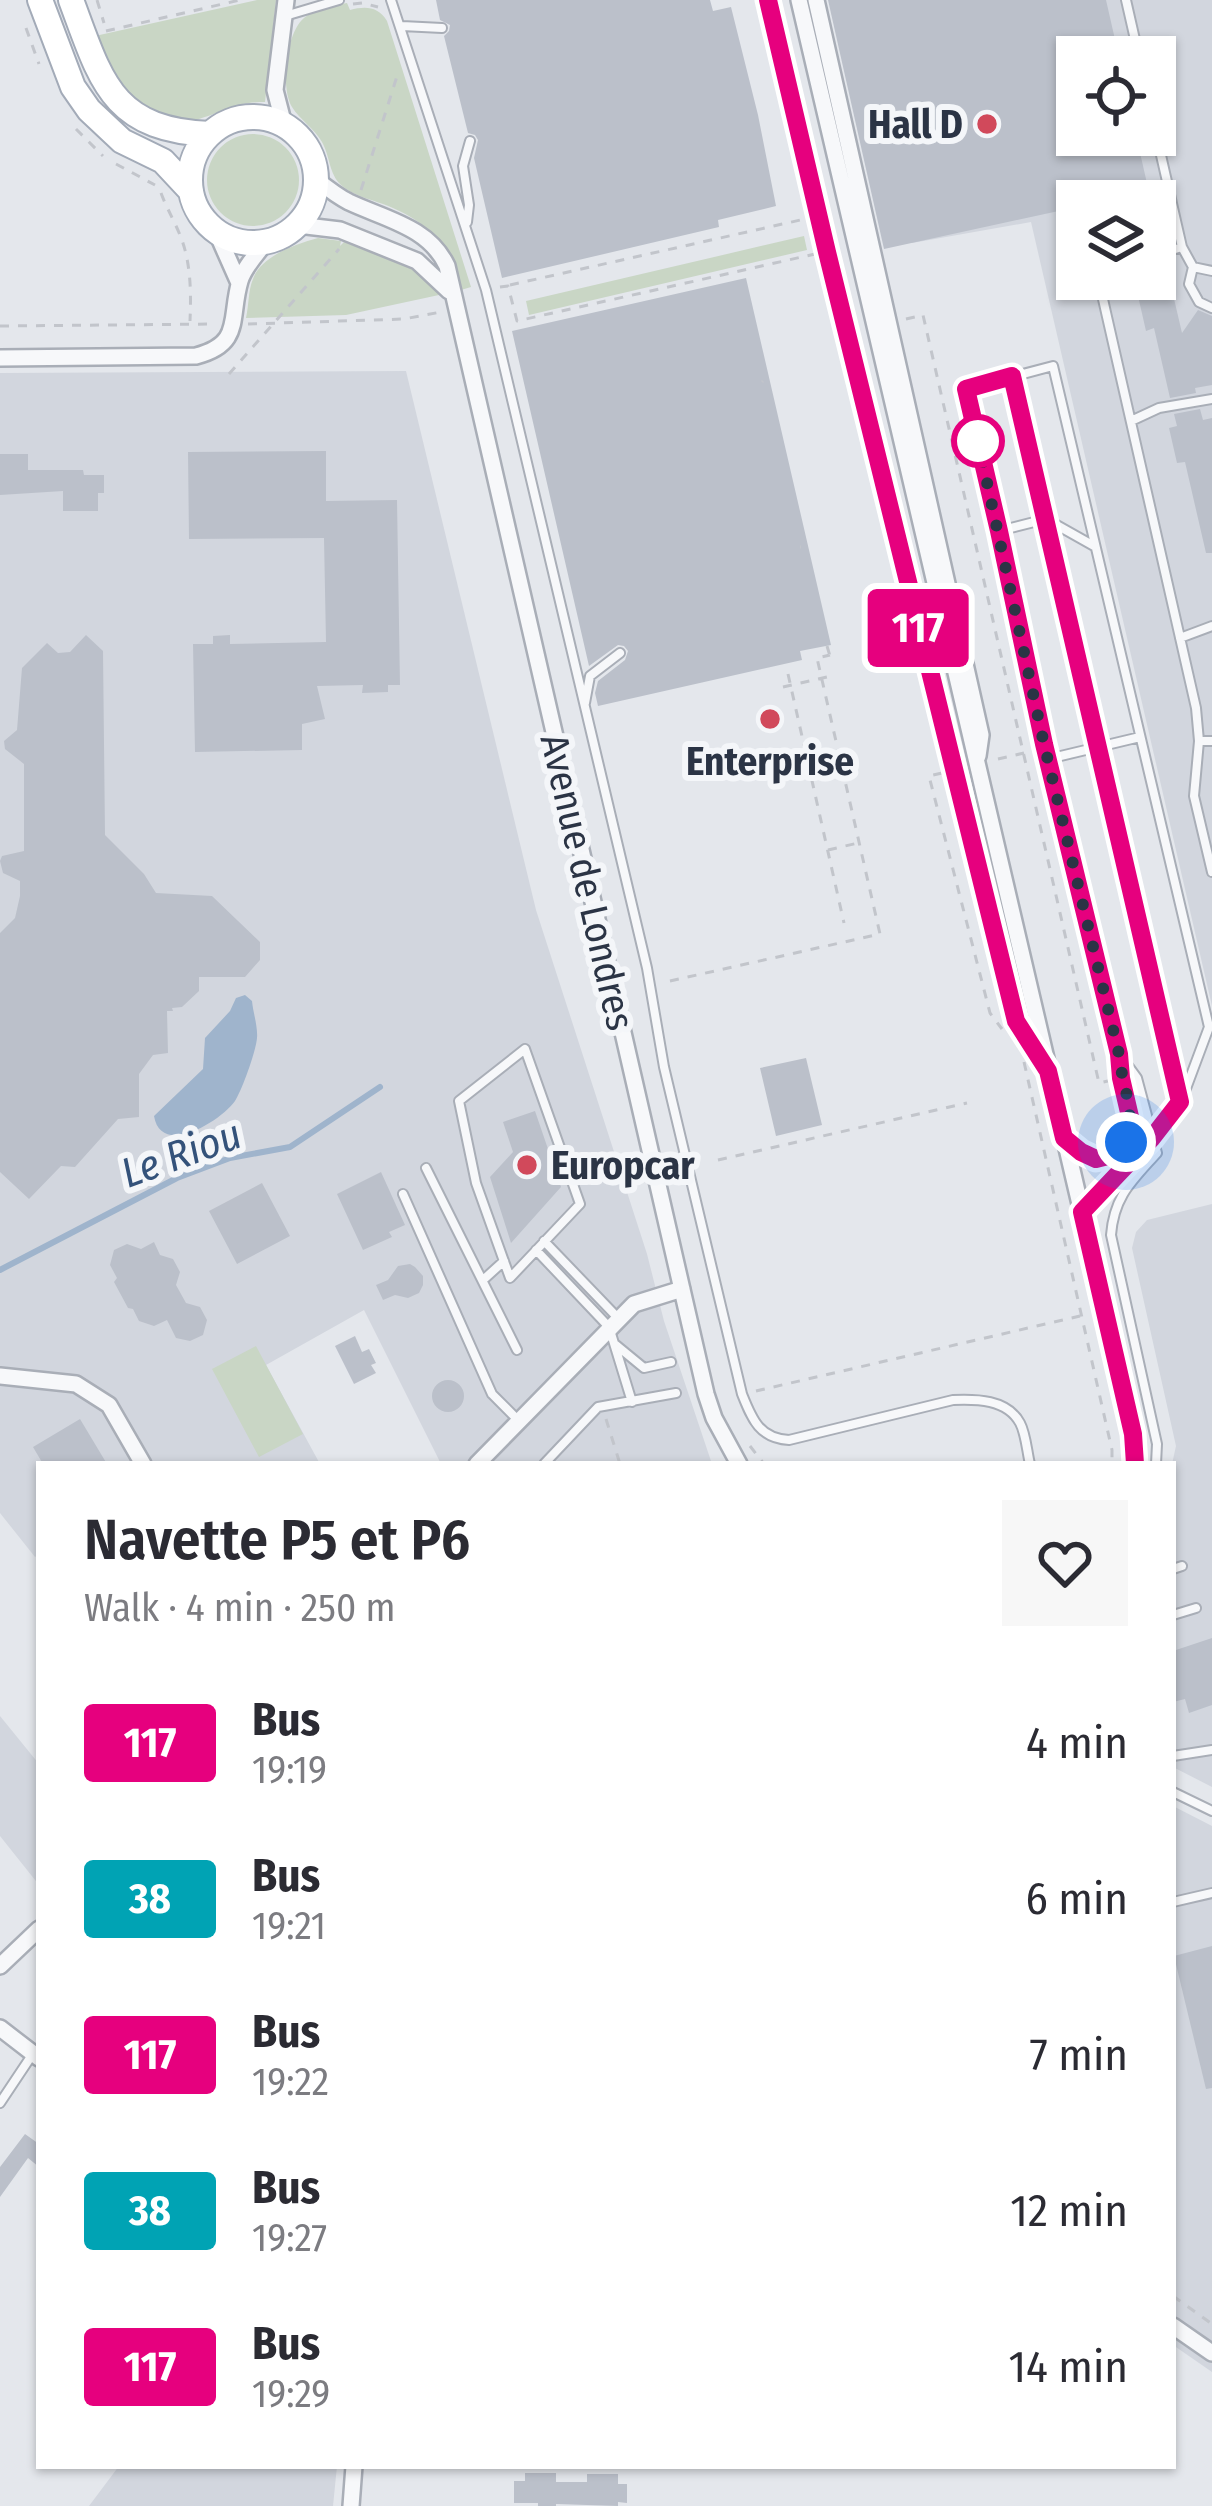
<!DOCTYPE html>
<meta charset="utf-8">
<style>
:root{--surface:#fff;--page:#f7f7f7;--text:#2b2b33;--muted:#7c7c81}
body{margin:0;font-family:"Fira Sans Condensed",sans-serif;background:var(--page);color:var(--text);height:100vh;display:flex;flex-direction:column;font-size:45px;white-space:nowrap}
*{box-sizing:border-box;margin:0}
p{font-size:39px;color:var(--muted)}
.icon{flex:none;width:66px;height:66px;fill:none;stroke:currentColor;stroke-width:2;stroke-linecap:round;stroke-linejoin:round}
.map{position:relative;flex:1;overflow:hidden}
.details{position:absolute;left:36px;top:1461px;width:1140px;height:1008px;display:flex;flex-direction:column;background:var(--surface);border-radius:0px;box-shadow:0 3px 9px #0004}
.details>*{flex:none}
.badge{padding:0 24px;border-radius:9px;font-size:42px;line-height:78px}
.controls{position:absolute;left:1056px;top:36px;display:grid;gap:24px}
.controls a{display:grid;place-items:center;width:120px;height:120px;border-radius:0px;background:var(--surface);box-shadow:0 3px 9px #0004;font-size:60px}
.you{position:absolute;width:60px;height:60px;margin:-30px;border:9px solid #fff;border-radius:50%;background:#1a73e8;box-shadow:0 0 0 18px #1a73e833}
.map>.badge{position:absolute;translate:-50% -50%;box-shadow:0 0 0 6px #fff}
.round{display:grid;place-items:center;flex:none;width:126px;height:126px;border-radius:0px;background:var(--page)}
.overview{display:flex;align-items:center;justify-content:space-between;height:204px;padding:0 48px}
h1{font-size:57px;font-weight:600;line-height:90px}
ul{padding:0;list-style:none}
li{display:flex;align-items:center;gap:36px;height:156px;padding:0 48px}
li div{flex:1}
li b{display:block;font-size:45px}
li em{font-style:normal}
li .badge{min-width:132px;font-weight:700;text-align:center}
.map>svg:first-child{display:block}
.built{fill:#d2d6de;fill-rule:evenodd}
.green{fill:#c9d6c5}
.water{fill:#9fb4cc}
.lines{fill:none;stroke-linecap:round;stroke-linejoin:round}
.stream{stroke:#9fb4cc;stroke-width:6}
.building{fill:#bbc0ca}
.lane-casing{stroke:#a9aeb7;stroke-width:12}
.street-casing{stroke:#a9aeb7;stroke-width:20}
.primary-casing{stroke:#a3abb8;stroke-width:28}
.path{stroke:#c2c5cb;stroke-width:3;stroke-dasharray:9 9;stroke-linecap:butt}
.lane{stroke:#f7f8fa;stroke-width:8}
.street{stroke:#f7f8fa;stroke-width:15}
.primary{stroke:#fff;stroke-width:24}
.line-casing{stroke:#fff;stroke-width:27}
.line{stroke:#e6007e;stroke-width:18}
.walk{stroke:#2b3445;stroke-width:12;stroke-dasharray:0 21.6}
.poi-dot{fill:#d1495b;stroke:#f4f6f9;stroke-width:4.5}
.stop-dot{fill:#fff;stroke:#e6007e;stroke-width:6}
.labels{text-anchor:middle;stroke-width:12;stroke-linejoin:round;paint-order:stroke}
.poi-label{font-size:39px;font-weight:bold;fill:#2b3445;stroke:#f4f6f9;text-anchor:end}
.street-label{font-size:39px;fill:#2b3445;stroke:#f4f6f9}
.water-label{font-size:42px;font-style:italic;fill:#34527a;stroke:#f4f6f9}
</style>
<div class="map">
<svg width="1212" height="2506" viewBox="0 0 1212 2506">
<rect width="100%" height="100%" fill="#e4e7ec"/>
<path class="built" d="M869 0H1212V1006L1031 222 912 243ZM1077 57H1155V135H1077ZM1077 201H1155V279H1077Z
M406 371 536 910 647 1254 664 1321 712 1464H441L364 1310 266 1365 320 1464H39V1554L35 1557 0 1513V373Z
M1212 1204V1787L1173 1767 1172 1464 1176 1446 1132 1248 1136 1232 1147 1220Z
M0 1716 39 1764V1885L0 1836Z
M1173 1806 1212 1826V2372L1173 2345Z
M119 2466H337L333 2506H89Z"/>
<path class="green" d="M257 0H276L265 102C234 102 226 111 199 119 173 127 138 110 122 89 110 74 104 53 95 36Z
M347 3 350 10C365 6 378 6 387 21L471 287 461 290C448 243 428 221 383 204 369 199 352 195 341 185 329 174 330 156 322 142 314 128 300 120 292 107 280 87 286 33 304 18 316 8 332 6 347 3Z
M207 180a46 46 0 1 1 92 0a46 46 0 1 1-92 0Z
M804 236 807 250 529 315 526 301Z
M318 238 341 241 340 246 344 242C376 255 421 263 439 295L346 315 246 318C249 305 248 291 253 279 261 256 296 244 318 238Z
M256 1346 303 1434 259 1457 212 1369Z"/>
<path class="water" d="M245 995 252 1001C253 1012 258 1027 257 1038 256 1051 242 1090 235 1101 221 1121 161 1158 154 1116L203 1069 205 1038 230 1011 236 998Z"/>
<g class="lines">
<path class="stream" d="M0 1270 177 1178 230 1158 290 1147 380 1087"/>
</g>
<path class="building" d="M436 0H710L713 11 731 7 758 115 776 206 718 220 719 227 502 278 474 158 478 140 475 135 468 133 444 36 449 31 450 25 440 20Z
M828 0H1106L1119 57H1077V135H1136L1151 201H1124L1123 196 1102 201H1077V207L884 249Z
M1165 260 1182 333 1198 310 1212 316V385L1195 388 1196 393 1170 398 1154 328 1146 331 1138 296 1146 293 1142 279H1155V263Z
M746 278 831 645 800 651 802 660 598 706 595 693 598 681 625 660 628 651 624 646 618 645 589 666 512 331Z
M1200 409 1203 420 1212 418V553H1206L1185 462 1177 463 1169 428 1177 426 1174 414Z
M326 451V501L397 500 400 685H388V692L362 693 363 685 317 686 325 719 302 724V750L195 752 193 644H213V636L230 635V644L326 642 324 538 189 539 188 452Z
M0 454H28V470H83L84 475H104V493H98V511H63V491L0 495Z
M86 635 103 651 105 835 144 874 156 893 212 896 260 942V960L245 977H199V991L182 1007 172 1008 173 1011H167L168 1053 153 1055 139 1074V1117L118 1119 75 1167 61 1166 29 1199 0 1172V933L15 918 20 896V881L3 873 0 861 2 856 24 851V764L5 749 4 741 17 730 22 668 47 643 58 653 70 652Z
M806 1058 822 1125 776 1136 760 1068Z
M535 1111 561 1187 511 1243 490 1177 513 1152 503 1122Z
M381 1172 405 1225 389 1232 392 1237 363 1250 337 1194Z
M262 1183 290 1236 237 1264 209 1211Z
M154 1242 160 1255 173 1259 180 1272 176 1285 186 1303 200 1307 207 1320 203 1335 190 1341 176 1338 167 1320 154 1326 139 1321 133 1309 128 1308 114 1282 117 1278 110 1265 114 1250 127 1244 141 1249Z
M410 1264 415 1267 423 1276V1285L419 1293 408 1298 395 1295 383 1300 376 1285 388 1280 398 1266Z
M355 1336 362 1352 369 1349 376 1363 371 1365 376 1373 354 1384 335 1346Z
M432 1396a16 16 0 1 1 32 0a16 16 0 1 1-32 0Z
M80 1419 107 1464H43L33 1447Z
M1212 1638V1705L1189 1713 1185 1699 1173 1702V1651Z
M1212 1946V2088L1206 2089 1174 1956Z
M25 2134 39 2144V2167L28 2158 0 2197V2167Z
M525 2473H556V2482H587V2474H618V2484H627V2503L618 2502V2506L556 2504V2506H538V2503H514V2481H525Z"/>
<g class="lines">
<g class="lane-casing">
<path id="lane" d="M391 0 486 290 647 968 664 1067 742 1394C752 1419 759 1438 789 1440L953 1400C976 1399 1007 1399 1020 1423 1026 1434 1027 1452 1030 1464
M768 0 827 252 1015 1021 1040 1060
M1126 0 1139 57
M285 16 339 0
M402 26 442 28
M1155 129 1182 247 1193 267 1189 284 1199 302 1212 308
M467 222 469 205 463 166 470 141
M1155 255 1182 247
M1193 267 1212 271
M1087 279 1100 286 1110 279
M1100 286 1196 708 1199 741 1194 796 1212 872
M1013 376 1180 1101
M1131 421 1159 408 1212 399
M999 531 1046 519 1094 546
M1180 638 1212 626
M585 703 590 676 620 653
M1199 741H1212
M1048 759 1140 737
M525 1049 580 1204 510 1278 476 1183 459 1101Z
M1121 1056 1137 1078 1157 1153C1132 1181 1114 1196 1111 1235L1157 1444 1156 1464
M1067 1141C1081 1152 1093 1165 1111 1156 1146 1138 1121 1085 1119 1053L1044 744 999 531 966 389 1053 366 1209 1027 1181 1102 1152 1138 1083 1210
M426 1168 517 1350
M403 1194 492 1394 517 1419
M544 1241 618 1318
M536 1250 609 1327 632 1402
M483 1280 504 1261
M616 1345 644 1368 671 1362
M544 1464 598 1407 676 1393
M1173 1569 1182 1566
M1173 1615 1196 1608
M1173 1756 1212 1750
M1173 1792 1212 1811
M1173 1902 1212 1893
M0 2103 32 2055"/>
</g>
<g class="street-casing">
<path id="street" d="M799 0 1125 1397 1133 1434 1135 1464
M816 0 981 735 978 756
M284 125 275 90 286 0
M317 180C327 188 337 196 349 202 385 219 429 227 447 266L706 1394 714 1418 739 1464
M298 225 340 230 417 261 449 291
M216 231 239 283
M0 358 196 356C243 344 229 318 240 281 244 267 257 254 266 242
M0 1376 76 1384 109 1405 143 1464
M477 1464 634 1304 682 1289
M0 1966 39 1929
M0 2028 39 2058
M1173 2326 1212 2353
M351 2506 354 2466"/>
</g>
<g class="primary-casing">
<path id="primary" d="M40 0 73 87 89 110 122 141 163 161 191 191
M71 0C101 80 111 130 210 134
M190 180a63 63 0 1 1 126 0a63 63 0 1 1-126 0Z"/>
</g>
<path class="path" d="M97 0 104 23
M353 4 362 3 378 7
M26 28 39 64
M106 31 240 0
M76 129 103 156
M116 164 155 185
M361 190 398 73
M161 193C168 212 180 230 185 250 191 273 191 297 190 321
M510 285 805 219
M500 287 508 286 517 321 815 254
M906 319 923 315 1099 1083 1112 1080
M248 324 404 319 441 312
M0 326 214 324
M229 374 339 249
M762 382 763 381
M800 547H801
M827 646 832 663
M788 674 844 923
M783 687 827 677
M998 759 1024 753
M942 773 929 776 990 1013 1002 1029
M828 850 858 843
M670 981 880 934 817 658 830 655
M1024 1062 1112 1450V1464
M718 1160 967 1103
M756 1391 1080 1316
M606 1419 620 1464
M750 1446 764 1464
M1173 2296 1212 2324"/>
<use href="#lane" class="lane"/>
<use href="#street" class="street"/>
<use href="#primary" class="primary"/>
</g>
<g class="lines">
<g class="line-casing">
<path id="line" d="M768 0 827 252 1016 1021 1048 1071 1064 1138 1081 1152 1096 1159 1112 1155 1121 1149 1130 1132 1131 1121 1121 1078 1119 1054 1044 744 999 531 966 389 1012 376 1180 1102 1152 1138 1082 1212 1133 1434 1135 1464"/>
</g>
<use href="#line" class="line"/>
<path class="walk" d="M978 441 1044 744 1119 1054C1121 1082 1137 1115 1126 1142"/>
</g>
<g class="poi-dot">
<circle cx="987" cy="124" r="12"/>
<circle cx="770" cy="719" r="12"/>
<circle cx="527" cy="1165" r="12"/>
</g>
<circle class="stop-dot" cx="978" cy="441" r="24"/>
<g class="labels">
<g class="poi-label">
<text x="963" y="138">Hall D</text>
<text x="770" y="775" text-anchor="middle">Enterprise</text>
<text x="551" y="1179" text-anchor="start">Europcar</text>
</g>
<g class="street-label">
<text transform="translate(588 882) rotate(77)" y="14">Avenue de Londres</text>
</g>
<g class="water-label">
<text transform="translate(181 1153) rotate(-20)" y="15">Le Riou</text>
</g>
</g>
</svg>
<div class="controls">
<a><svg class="icon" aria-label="locate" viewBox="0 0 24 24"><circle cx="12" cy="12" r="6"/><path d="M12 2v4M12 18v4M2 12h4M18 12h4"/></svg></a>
<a><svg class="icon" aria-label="layers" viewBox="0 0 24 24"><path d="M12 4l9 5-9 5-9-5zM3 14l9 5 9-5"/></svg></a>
</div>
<div class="you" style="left:1126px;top:1142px"></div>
<b class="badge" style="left:918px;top:628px;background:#e6007e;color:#fff">117</b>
<section class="details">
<div class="overview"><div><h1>Navette P5 et P6</h1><p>Walk · 4 min · 250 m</p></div><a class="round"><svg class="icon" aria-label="heart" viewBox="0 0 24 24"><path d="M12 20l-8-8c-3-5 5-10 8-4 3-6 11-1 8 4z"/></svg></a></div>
<ul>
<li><span class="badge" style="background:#e6007e;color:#fff">117</span><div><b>Bus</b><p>19:19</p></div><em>4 min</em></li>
<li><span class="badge" style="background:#00a3b4;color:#fff">38</span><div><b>Bus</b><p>19:21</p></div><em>6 min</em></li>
<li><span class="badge" style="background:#e6007e;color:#fff">117</span><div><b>Bus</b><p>19:22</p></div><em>7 min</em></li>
<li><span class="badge" style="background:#00a3b4;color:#fff">38</span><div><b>Bus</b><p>19:27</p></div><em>12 min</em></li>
<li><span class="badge" style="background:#e6007e;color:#fff">117</span><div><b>Bus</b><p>19:29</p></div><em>14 min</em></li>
</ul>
</section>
</div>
